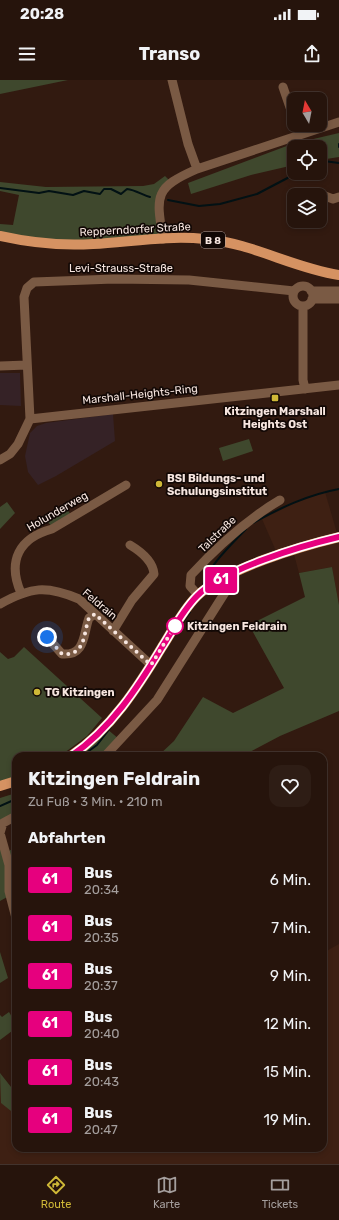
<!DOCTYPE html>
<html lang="de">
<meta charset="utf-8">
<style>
:root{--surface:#26140c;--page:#2e1d15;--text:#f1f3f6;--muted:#a49e9d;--line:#42332d;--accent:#cfb837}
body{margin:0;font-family:Rubik,sans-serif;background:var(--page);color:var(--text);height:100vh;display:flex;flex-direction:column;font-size:15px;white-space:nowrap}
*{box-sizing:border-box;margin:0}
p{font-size:13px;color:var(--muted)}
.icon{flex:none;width:22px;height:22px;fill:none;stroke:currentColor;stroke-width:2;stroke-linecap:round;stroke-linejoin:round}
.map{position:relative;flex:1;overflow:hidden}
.panel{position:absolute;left:12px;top:672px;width:315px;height:400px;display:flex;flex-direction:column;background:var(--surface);border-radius:12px;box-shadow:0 2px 6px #0003,0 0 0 1px var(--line)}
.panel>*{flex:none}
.badge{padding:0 8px;border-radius:3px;font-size:14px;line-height:26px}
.needle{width:26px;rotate:350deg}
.tools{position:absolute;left:287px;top:12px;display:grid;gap:8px}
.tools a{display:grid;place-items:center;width:40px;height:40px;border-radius:8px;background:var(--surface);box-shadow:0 2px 6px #0003,0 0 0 1px var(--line);font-size:20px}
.you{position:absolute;width:20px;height:20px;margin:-10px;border:3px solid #fff;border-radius:50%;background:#1a73e8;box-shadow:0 0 0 6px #1a73e833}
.map>.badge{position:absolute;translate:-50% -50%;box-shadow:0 0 0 2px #fff}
h2{padding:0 16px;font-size:15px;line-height:36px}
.round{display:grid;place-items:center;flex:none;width:42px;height:42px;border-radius:12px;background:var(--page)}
.summary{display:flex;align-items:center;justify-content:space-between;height:68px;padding:0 16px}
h1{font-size:19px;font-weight:700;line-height:30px}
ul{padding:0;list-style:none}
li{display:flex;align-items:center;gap:12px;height:48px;padding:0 16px}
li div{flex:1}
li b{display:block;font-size:15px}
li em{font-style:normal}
li .badge{min-width:44px;font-weight:700;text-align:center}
.status{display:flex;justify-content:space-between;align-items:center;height:28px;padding:0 20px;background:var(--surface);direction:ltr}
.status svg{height:11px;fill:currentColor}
header{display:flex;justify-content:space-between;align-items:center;height:52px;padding:0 16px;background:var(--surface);font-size:18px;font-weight:700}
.dock{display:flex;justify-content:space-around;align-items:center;height:56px;border-top:1px solid var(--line);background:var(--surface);font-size:11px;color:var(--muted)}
.dock a{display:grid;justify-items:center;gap:2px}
.dock .active{color:var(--accent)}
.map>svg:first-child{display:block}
.commercial{fill:#352226}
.built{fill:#3e2013}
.green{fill:#3f482d}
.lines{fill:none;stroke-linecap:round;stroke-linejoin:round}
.stream{stroke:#021114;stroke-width:2}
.minor{stroke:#7a5a44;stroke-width:9}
.major{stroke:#d59262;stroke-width:10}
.line-casing{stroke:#fff;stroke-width:9}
.line{stroke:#e6007e;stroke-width:6}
.walk{stroke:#f7e6e0;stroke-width:4;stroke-dasharray:0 7.2}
.poi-dot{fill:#cfb837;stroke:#120805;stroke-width:1.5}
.stop-dot{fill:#fff;stroke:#e6007e;stroke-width:2}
.labels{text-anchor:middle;stroke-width:3.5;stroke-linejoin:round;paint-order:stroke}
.shield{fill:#120805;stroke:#b2a39e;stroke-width:1}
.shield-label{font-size:10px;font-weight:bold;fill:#f7e6e0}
.street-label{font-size:11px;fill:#f7e6e0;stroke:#120805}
.poi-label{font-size:11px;font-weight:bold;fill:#f7e6e0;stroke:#120805;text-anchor:start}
.stop-label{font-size:11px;font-weight:bold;fill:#f7e6e0;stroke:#120805;text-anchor:start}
</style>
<div class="status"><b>20:28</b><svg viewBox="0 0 49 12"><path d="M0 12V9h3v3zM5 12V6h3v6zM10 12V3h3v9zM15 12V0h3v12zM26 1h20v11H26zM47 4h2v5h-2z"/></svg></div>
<header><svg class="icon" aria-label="menu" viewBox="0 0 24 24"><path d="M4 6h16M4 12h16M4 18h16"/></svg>Transo<svg class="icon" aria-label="share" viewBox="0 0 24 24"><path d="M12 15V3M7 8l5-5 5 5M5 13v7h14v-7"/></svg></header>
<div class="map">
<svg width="339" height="1084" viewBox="0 0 339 1084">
<rect width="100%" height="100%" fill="#321a10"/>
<path class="commercial" d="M0 293H20L21 326 0 325Z
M113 334 115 361 56 396 38 405 28 392 25 376 30 353 37 346 46 343Z"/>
<path class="built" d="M325 412 339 460V525L332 487 299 493 292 467 276 471 262 439 293 424Z
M339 864V1084H0V998L16 1015V1068H323V873Z"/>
<path class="green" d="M0 0H68L0 14Z
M339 53V77L320 80V67H294V85L251 95 191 114 188 103 292 64Z
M165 96 169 100 165 105 160 152 157 156 62 161 0 153V144L13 145 19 115 0 111V102L46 107 143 106 154 104Z
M249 359 253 371 223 381 219 368Z
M7 422 15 433 0 449V427Z
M65 426 71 435 52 447 48 442 60 435 59 431Z
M332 487 339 525V631L280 656 242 676H158L174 661 203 617 233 633 284 608 249 545 305 517 299 493Z
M24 567 102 638 87 656 60 676H16V699L0 704V572L8 579 14 577Z
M107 649 119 659 104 675 100 672 95 676H75Z
M16 713V735L0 745V718Z
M0 758 7 772 16 767V794L8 796 9 816 0 821Z
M0 872 8 898 0 903Z
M9 932 16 944V948L0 960V935L2 937Z
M0 993 15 1012 11 1031 1 1023Z"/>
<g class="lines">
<path class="stream" d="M339 64V67
M320 83 324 81 339 83
M0 108 39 113 49 111 73 115 84 111 100 114 104 109H111L121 114 127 109C136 110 142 115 150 117
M168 120 199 126 220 124 257 114 297 93
M253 443C280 428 307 415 339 409
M203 506C205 489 234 462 246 449
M179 548 190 532
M82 676 97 665 111 647
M0 726 16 719"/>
<path class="minor" d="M172 0 188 64 197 89
M283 7 294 39
M325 116 333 119 339 117
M163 159C156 115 154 108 197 89L339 42
M293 216a10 10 0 1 1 20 0a10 10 0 1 1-20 0Z
M311 211H339
M312 219H339
M303 226V300L305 309
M0 286 27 285
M30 339 339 305
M0 380 10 374 18 364 30 339 24 217 27 208 34 202 114 199 189 200 294 211
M21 513C7 481 19 458 52 449L126 405
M198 515 190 506 191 495C218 466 246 440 280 420
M0 524C31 507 46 505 79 519L151 585
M113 551 132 520 154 494C153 481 140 471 130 465
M47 557 62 574C86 576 83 554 89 538L95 534
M105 676 157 620 231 503 232 494
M16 736 3 743 0 753 9 785V811L16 838"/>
<path class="major" d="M0 156C31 163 62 166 93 164 130 162 168 155 205 159 252 163 293 188 339 195
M71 676C111 649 138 607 162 567 173 550 182 531 197 516 224 489 301 466 339 457
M0 706 16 701"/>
</g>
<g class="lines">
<g class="line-casing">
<path id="line" d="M71 676C111 649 138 607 162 567 173 550 182 531 197 516 223 489 301 466 339 457"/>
</g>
<use href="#line" class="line"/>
<path class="walk" d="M47 557 62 574C86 576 83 554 89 538L95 534 151 585 175 546"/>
</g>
<g class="poi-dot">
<rect x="271" y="314" width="8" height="8" rx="2"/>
<circle cx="159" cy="404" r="4"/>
<circle cx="37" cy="612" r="4"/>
</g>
<circle class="stop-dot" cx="175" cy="546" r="8"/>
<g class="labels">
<rect class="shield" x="201" y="152" width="24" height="16" rx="3"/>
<g class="shield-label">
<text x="213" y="164">B 8</text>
</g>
<g class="street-label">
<text transform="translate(135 149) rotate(-3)" y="4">Repperndorfer Straße</text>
<text x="121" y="192">Levi-Strauss-Straße</text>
<text transform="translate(140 314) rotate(-6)" y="4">Marshall-Heights-Ring</text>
<text transform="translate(57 431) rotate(-30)" y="4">Holunderweg</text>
<text transform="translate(217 454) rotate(-44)" y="4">Talstraße</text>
<text transform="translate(100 524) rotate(40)" y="4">Feldrain</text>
</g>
<g class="poi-label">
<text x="275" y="335" text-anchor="middle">Kitzingen Marshall<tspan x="275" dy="13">Heights Ost</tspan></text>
<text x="167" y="402">BSI Bildungs- und<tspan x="167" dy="13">Schulungsinstitut</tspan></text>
<text x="45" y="616">TG Kitzingen</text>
</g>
<g class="stop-label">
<text x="187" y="550">Kitzingen Feldrain</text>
</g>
</g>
</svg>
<div class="tools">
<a><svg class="needle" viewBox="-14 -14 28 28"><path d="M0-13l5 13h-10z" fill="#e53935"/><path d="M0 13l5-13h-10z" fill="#a49e9d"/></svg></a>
<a><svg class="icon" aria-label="locate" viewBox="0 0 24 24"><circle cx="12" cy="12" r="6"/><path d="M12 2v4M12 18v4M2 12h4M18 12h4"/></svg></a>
<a><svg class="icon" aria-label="layers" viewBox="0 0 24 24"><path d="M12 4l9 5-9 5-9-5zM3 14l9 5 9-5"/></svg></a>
</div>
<div class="you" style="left:47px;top:557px"></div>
<b class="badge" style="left:221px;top:500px;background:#e6007e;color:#fff">61</b>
<section class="panel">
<div class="summary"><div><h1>Kitzingen Feldrain</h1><p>Zu Fuß · 3 Min. · 210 m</p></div><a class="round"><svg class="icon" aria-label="heart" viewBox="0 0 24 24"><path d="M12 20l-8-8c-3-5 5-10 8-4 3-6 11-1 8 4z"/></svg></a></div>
<h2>Abfahrten</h2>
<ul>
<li><span class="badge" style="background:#e6007e;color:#fff">61</span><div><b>Bus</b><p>20:34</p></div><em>6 Min.</em></li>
<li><span class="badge" style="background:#e6007e;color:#fff">61</span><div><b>Bus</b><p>20:35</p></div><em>7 Min.</em></li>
<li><span class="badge" style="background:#e6007e;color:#fff">61</span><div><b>Bus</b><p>20:37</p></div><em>9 Min.</em></li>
<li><span class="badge" style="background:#e6007e;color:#fff">61</span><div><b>Bus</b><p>20:40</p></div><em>12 Min.</em></li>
<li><span class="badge" style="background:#e6007e;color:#fff">61</span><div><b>Bus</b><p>20:43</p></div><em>15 Min.</em></li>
<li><span class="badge" style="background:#e6007e;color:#fff">61</span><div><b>Bus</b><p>20:47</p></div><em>19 Min.</em></li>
</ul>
</section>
</div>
<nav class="dock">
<a class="active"><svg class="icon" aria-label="directions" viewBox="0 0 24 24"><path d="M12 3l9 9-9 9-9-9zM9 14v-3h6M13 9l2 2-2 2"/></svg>Route</a>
<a><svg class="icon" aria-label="map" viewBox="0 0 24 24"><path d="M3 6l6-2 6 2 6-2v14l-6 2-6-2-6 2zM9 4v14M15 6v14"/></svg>Karte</a>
<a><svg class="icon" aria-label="tickets" viewBox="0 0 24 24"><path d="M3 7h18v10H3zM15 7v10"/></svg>Tickets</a>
</nav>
